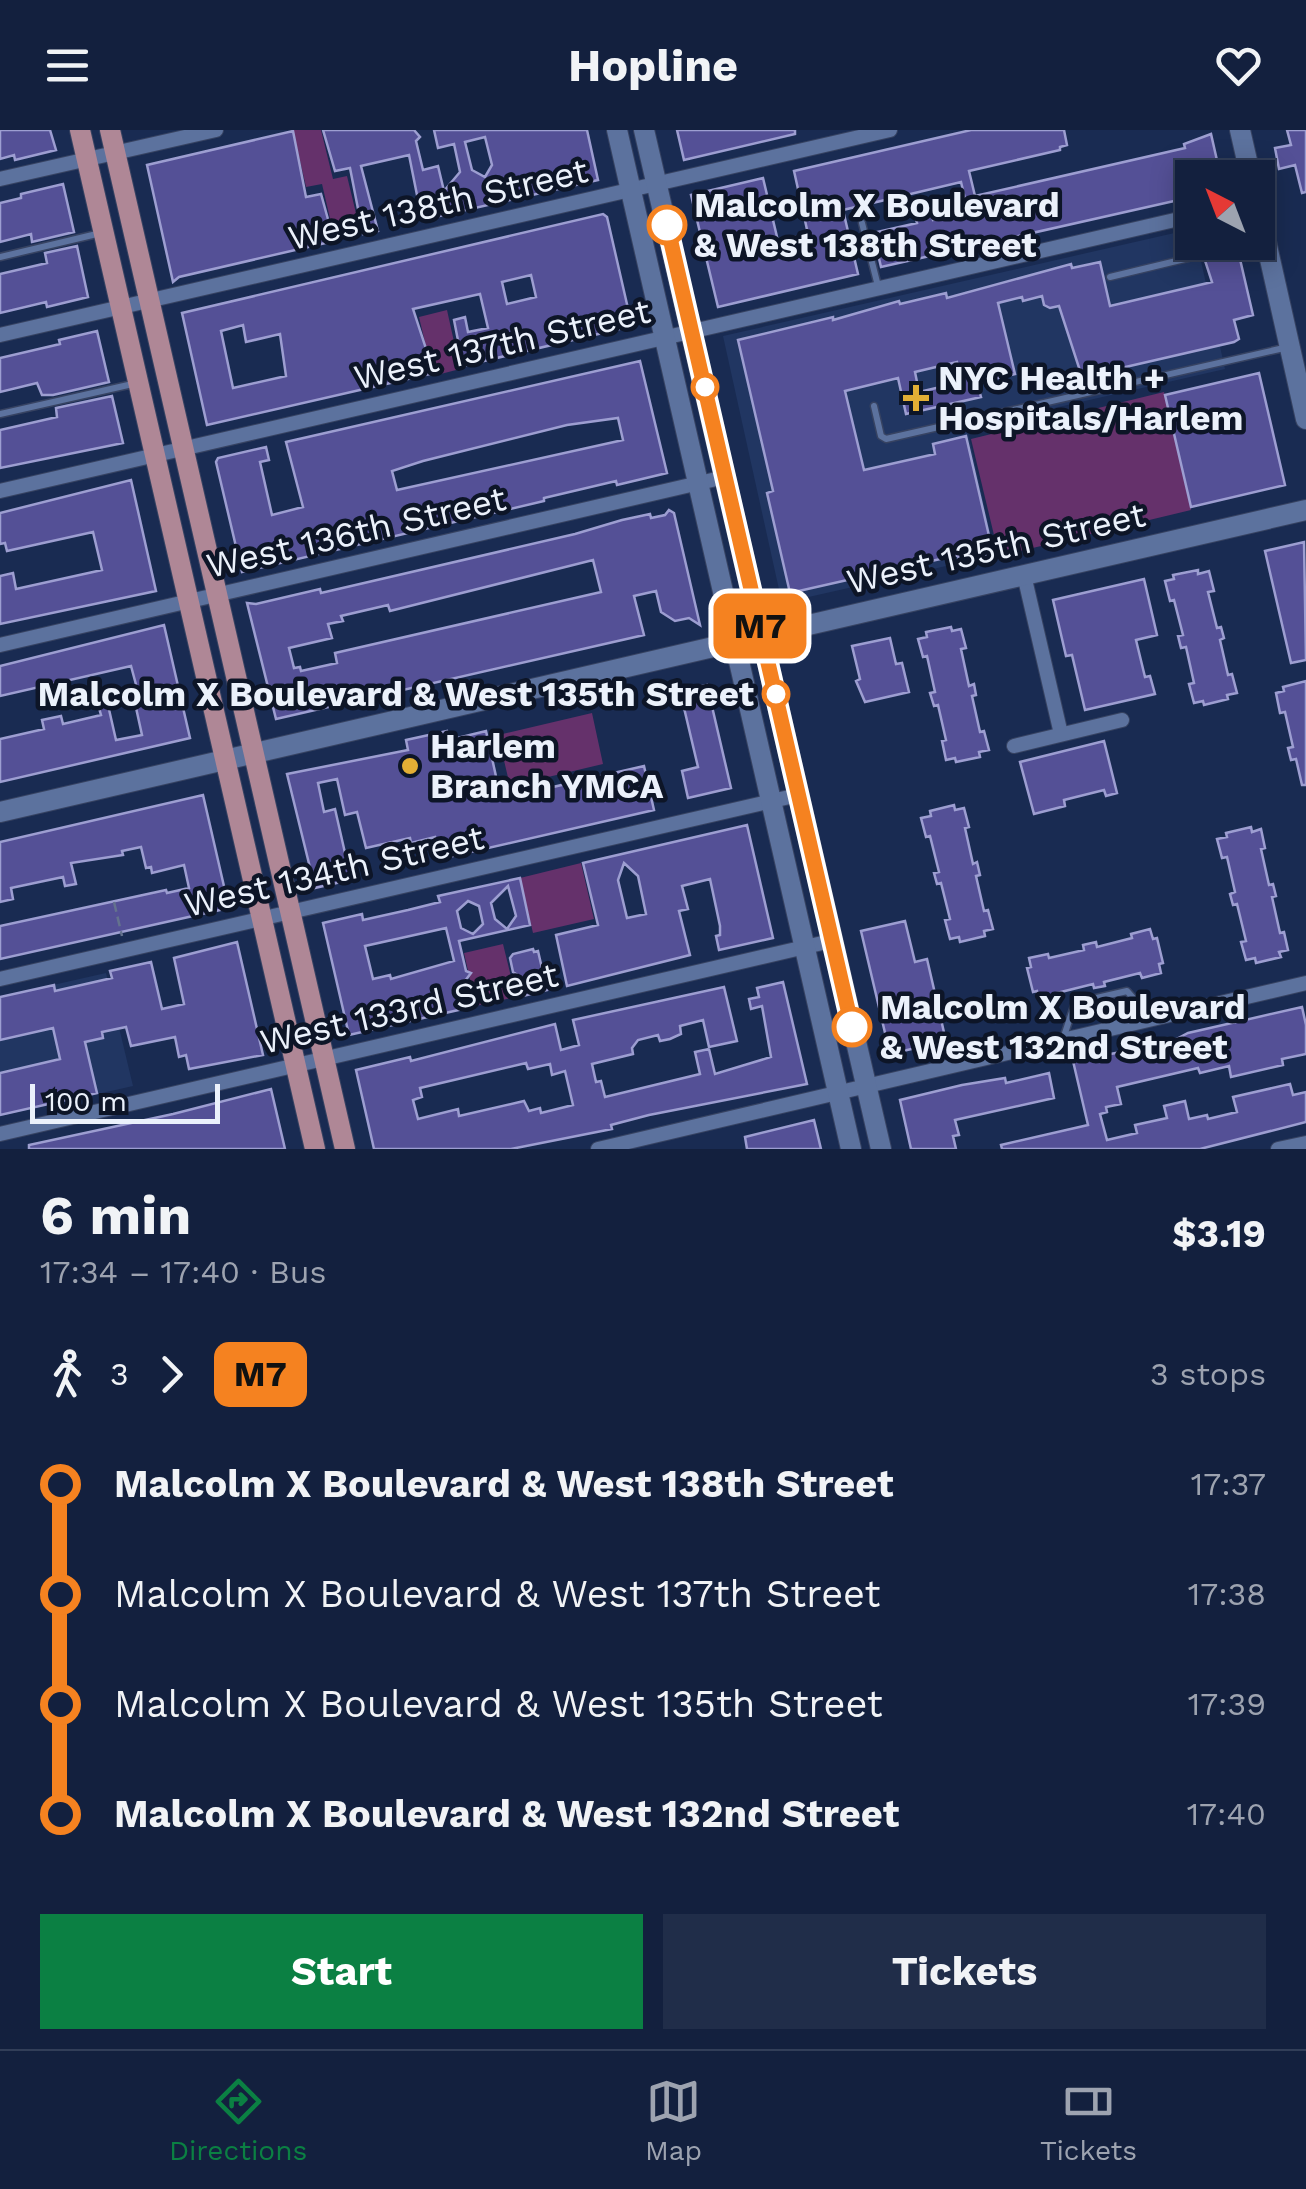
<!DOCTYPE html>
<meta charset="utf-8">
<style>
:root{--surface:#13203e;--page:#202d49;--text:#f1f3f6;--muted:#9da3b0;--line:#323e58;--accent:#0b8043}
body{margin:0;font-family:"Work Sans",sans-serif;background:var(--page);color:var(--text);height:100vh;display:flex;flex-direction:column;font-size:38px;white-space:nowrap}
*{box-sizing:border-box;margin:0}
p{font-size:32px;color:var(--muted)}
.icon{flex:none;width:55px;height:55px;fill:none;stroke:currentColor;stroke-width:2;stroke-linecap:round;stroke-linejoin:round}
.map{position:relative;height:1019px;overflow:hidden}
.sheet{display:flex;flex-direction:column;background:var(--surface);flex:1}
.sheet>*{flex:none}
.badge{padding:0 20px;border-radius:15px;font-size:35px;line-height:65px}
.needle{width:65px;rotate:318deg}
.tools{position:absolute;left:1175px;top:30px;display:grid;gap:20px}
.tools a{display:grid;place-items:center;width:100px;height:100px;border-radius:0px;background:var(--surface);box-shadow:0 5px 25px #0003,0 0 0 2px var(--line);font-size:50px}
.scale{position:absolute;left:30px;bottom:25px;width:190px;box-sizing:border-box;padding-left:10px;border:5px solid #ebf1fb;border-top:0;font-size:28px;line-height:35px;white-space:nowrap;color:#ebf1fb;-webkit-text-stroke:8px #0d1527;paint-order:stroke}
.map>.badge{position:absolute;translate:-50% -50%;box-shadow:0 0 0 5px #fff}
.legs{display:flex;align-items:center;gap:15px;height:110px;padding:0 40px;font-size:32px}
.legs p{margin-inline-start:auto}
.overview{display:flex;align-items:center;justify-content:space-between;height:170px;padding:0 40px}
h1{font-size:55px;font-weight:700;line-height:75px}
.cta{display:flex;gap:20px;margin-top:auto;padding:20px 40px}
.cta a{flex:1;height:115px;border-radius:0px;background:var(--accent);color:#fff;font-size:40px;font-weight:700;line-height:115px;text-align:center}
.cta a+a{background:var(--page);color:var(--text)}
ul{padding:0 40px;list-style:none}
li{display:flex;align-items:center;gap:35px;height:110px;font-size:38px}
li i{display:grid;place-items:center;width:15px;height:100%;margin:0 12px;background:currentColor}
li i::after{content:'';width:25px;height:25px;margin:-12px;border:8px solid;border-radius:50%;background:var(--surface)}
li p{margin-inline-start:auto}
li:first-child i{background:linear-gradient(#0000 50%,currentColor 0)}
li:last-child i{background:linear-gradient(currentColor 50%,#0000 0)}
header{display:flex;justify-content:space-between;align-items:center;height:130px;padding:0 40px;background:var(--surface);font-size:45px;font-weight:700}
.dock{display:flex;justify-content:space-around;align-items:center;height:140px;border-top:2px solid var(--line);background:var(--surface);font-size:28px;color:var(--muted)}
.dock a{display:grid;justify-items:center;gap:5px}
.dock .on{color:var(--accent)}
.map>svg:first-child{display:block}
.built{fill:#213662}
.green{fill:#65316b}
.building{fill:#545096;stroke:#9d9ed1;stroke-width:2.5;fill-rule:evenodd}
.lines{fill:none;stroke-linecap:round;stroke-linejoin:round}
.lane-casing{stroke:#374362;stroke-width:9}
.street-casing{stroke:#374362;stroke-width:16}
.secondary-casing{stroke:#374362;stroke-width:22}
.primary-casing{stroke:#374362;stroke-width:22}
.path{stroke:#64728e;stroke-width:2.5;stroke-dasharray:10 5;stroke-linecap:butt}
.lane{stroke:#5c729e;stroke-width:6}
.street{stroke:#5c729e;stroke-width:14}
.secondary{stroke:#5c729e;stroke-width:20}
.primary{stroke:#af8796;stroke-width:20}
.line-1-casing{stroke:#fff;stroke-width:22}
.line-1{stroke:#f58220;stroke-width:15}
.stop-1-dot{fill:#fff;stroke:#f58220;stroke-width:5}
.poi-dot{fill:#e3ae35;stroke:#0d1527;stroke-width:4}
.labels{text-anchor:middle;stroke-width:9;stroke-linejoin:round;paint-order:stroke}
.street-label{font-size:35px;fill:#ebf1fb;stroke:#0d1527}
.stop-label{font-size:35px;font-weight:bold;fill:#ebf1fb;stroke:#0d1527;text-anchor:start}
.poi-label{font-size:35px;font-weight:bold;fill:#ebf1fb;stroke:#0d1527;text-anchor:start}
</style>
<header><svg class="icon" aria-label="menu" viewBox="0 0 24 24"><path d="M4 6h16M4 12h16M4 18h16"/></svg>Hopline<svg class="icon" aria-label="heart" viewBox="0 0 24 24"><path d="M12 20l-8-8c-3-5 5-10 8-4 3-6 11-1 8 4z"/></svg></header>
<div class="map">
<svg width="1306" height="1019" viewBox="0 0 1306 1019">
<rect width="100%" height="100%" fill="#192b52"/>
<path class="built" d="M1192 99V112L1197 113 1225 239 967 298 995 425 782 473 723 206Z
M106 843 133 956 0 986V867Z"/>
<path class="green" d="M293 0H321L333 49 347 46 361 104 335 110 322 54 306 57Z
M447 180 460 239 433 246 419 187Z
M1164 262 1191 380 999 426 971 309Z
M592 583 603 634 510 656 498 605Z
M581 733 594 789 533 803 520 748Z
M503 814 516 867 476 876 464 823Z"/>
<path class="building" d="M0 0H50L56 20 15 30 14 25 0 29Z
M323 0H414L420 7 416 11 423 40 438 36 444 61 460 42 454 14 438 18 434 0H587L598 50 422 90 409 25 361 36 378 101 363 104 350 38 335 41ZM485 7 492 35 485 47 472 40 465 12Z
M677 0H795V4L684 30Z
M971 0H1064L1067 15 1060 17V20L969 41 975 66 1185 18 1184 14 1211 4 1221 48H1192V67L881 137 873 103 917 93 916 89 932 86 933 90 956 84 955 80 967 77 961 52 843 80 858 144 718 177 691 65 763 48 778 111 808 104 794 41Z
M1287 0H1306V62L1302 63 1295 35 1279 39 1275 18 1291 15Z
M293 1 306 67 321 64 334 111 179 147 173 152 147 35Z
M63 54 74 102 32 112 31 104 0 112V73L21 68V64Z
M603 84 607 87 632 196 463 236 454 190 465 187 468 202 488 198 480 164 413 179 434 243 207 295 182 183ZM531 145 536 167 507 174 502 152ZM243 195 246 212 280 204 286 246 233 258 221 201Z
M1199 112H1236L1253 185 1234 190 1239 209 1234 212 1082 247 1059 176 1050 178 1044 175 1042 166 1023 171 1022 167 998 173 1015 244 977 253 981 267 906 284 898 248 845 261 864 340 935 324 933 314 966 306 993 423 959 431 958 425 790 463 767 363 773 361 738 210 833 187V190L899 171 900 174 946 163 947 168 1071 134 1072 138 1100 132 1110 176 1212 152ZM957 232 962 252 919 262 915 242Z
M77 116 88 167 47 177 46 172 0 183V144L47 133 45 123Z
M97 201 109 252 53 265H42L37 253 0 262V228L60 214 59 210Z
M640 231 667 343 617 355 616 351 544 368V371L242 442 216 332 218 328 266 317 269 330 260 332 272 385 303 377 286 312ZM618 288 623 310 397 360 392 341 423 331 567 295Z
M1259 243 1285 355 1191 377 1165 265Z
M112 266 123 313 0 338V300L57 287 56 278Z
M131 350 156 461 0 494V446L13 443 16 459 102 440 93 402 7 421 5 413 0 414V383Z
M669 380 674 383 700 495 689 488 675 491 661 482 656 461 634 466 644 505 276 589 247 473 256 474 320 459 321 463 575 404 622 390 650 384 651 388 665 385ZM593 430 601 462 335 523 337 533 301 541 300 537 294 538 289 518 332 508 328 494 343 491 341 486 388 475 390 481Z
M1304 412 1306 530 1291 533 1265 421Z
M1198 440V444L1209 441 1214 461 1208 462 1217 498 1221 497 1224 508 1220 510 1228 545 1232 544 1237 563 1227 565 1228 569 1204 575 1203 571 1194 573 1189 554 1194 553 1186 517 1181 518 1178 506 1183 505 1174 470 1170 471 1165 451 1174 449 1173 445Z
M1144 449 1157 505 1136 510 1145 547 1150 546 1155 564 1085 580 1072 525 1066 526 1053 470Z
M164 495 190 608 0 652V609L44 599 42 590 61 586 63 594 101 585 99 578 108 575 116 610 142 605 133 564 138 562 131 536 0 566V536Z
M951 497 952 501 961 499 966 518 961 519 969 556 974 554 976 565 972 566 980 602 984 601 989 620 979 622 980 627 956 632 955 628 946 630 942 611 946 610 938 575 934 576 930 563 935 562 927 526 923 527 918 509 927 507 926 502Z
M890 508 896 534 902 533 909 562 865 572 856 551 860 549 852 516Z
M1306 551V655H1302L1296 629 1291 630 1288 618 1293 617 1285 582 1280 583 1276 563 1284 561 1283 557Z
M707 555 731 658 688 668 682 641 698 637 680 561Z
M447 601 449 610 486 601 501 669 644 636 654 680 440 729 435 707 411 713 410 708 366 718 357 682 345 685 337 649 318 653 324 682 335 679 348 736 351 735 354 749 315 758 287 644 408 620 406 610Z
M1104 611 1117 663 1106 666 1104 660 1064 670 1065 676 1034 684 1020 632Z
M203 665 229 778 0 829V796L166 760 167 763 189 758 184 735 152 743 151 737 146 738 141 717 122 721 123 725 71 733 76 754 65 756 63 747 11 758 13 769 0 772V712Z
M954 675 955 680 964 678 969 697 965 698 973 734 977 732 980 745 976 746 984 781 988 780 993 799 984 801 985 806 960 812 959 807 950 809 945 790 950 789 941 753 937 754 934 743 939 742 930 706 926 707 921 688 931 686 930 681Z
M747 695 773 808 719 820 716 806 720 805V796L710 749 682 756 688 779 679 781 690 825 567 856 556 805 598 795 583 733ZM624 733 638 746 646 784 627 788 618 750Z
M1251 697 1252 702 1261 699 1265 718 1261 719 1269 755 1273 754 1276 766 1272 767 1280 803 1284 802 1288 820 1279 822 1281 827 1256 833 1255 828 1246 830 1241 812 1246 811 1237 774 1233 775 1230 764 1235 762 1227 727 1222 728 1217 709 1227 707 1226 703Z
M520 748 530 795 459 811 466 841 471 843 465 851 471 855 476 876 349 905 323 793 362 784 363 790 408 780 440 772 438 766ZM508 756 516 786 507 799 495 789 491 773ZM468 771 479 776 483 794 473 804 461 798 457 781ZM446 798 454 831 391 849 390 845 373 849 365 816Z
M905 791 915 832 927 829 946 911 890 924 861 801Z
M1150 799 1153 809 1157 808 1163 833 1159 834 1161 843 1142 848 1140 843 1104 852 1105 856 1094 858 1093 854 1057 863 1058 867 1040 871 1037 861 1033 862 1027 838 1031 837 1029 828 1048 824 1049 828 1084 820 1083 815 1096 812 1097 817 1132 808 1131 804Z
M237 812 263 925 189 939 186 925 179 927 175 907 131 916 126 897 102 902 103 908 85 912 97 963 0 985V943L60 929 53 898 0 910V867L54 855 55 861 112 848 110 841 151 832 162 879 184 874 174 828Z
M533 819 534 822 538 821 547 860 519 867 516 852 519 846 513 842 510 828 513 824Z
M783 852 807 954 649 985 611 995 612 999 511 1019H374L356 940 410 927 411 931 555 894 561 920 579 915 573 890 724 857 737 911 709 917 703 890 680 896 681 904 670 909 660 911 658 905 638 910 632 918 633 924 592 934 596 952 601 951 605 967 700 944 695 922 709 919 715 944 771 927 762 876 751 879 749 869 759 867 757 858ZM526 933 528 939 550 934 552 945 565 941 573 975 541 983 540 978 529 981 524 971 459 986 458 979 418 989 413 970 422 967 420 958Z
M1302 877 1306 895V924L1282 929 1283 935 1231 947 1229 936 1200 943 1198 938 1117 957 1121 974 1106 977 1107 982 1100 984 1107 1010 1137 1003 1135 995 1167 988 1164 976 1185 971 1189 989 1207 985 1208 989 1237 982 1233 967 1290 954 1293 965 1306 962V992L1200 1019H1002L1001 1015 1088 995 1073 931 1169 913 1188 903Z
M1049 943 1054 968 955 990 959 1005 953 1006 956 1019H911L900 970 962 955 1005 948 1006 953Z
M271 959 285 1019H29V1015L173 984Z
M814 990 821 1019H747L745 1007Z"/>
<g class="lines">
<g class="lane-casing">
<path id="lane" d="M862 93 878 156
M0 127 101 103
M1110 147 1193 127 1184 89
M874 276 881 306 886 309 1284 218
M0 284 137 253
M1063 909 1075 873 1127 861 1150 887"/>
</g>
<g class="street-casing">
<path id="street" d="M0 49 216 0
M0 205 890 0
M0 361 1192 86
M1024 445 1061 604
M0 515 725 347
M1014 616 1122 590
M0 849 798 665
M0 1004 831 811
M598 1019 1306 853
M1278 1019 1306 1013"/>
</g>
<g class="secondary-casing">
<path id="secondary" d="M617 0 851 1019
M644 0 881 1019
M1240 0 1251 48
M1258 76 1306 289
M0 682 1306 380"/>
</g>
<g class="primary-casing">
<path id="primary" d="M80 0 315 1019
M110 0 345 1019"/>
</g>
<path class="path" d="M114 772 122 806"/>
<use href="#lane" class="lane"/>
<use href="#street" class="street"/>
<use href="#secondary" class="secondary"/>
<use href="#primary" class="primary"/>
</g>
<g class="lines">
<g class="line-1-casing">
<path id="line-1" d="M667 95 852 897"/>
</g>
<use href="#line-1" class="line-1"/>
</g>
<g class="stop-1-dot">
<circle cx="667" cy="95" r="18"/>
<circle cx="705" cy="257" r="12"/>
<circle cx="776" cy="564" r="12"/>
<circle cx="852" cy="897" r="18"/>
</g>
<g class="poi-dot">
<path d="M911 253h10v10h10v10h-10v10h-10v-10h-10v-10h10z"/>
<circle cx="410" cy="636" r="10"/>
</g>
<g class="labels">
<g class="street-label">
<text transform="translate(438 74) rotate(-13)" y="12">West 138th Street</text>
<text transform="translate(502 214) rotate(-13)" y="12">West 137th Street</text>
<text transform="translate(356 402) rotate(-13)" y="12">West 136th Street</text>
<text transform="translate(996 418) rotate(-13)" y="12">West 135th Street</text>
<text transform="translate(334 741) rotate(-13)" y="12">West 134th Street</text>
<text transform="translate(409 878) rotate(-13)" y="12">West 133rd Street</text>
</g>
<g class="stop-label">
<text x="694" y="87">Malcolm X Boulevard<tspan x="694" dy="40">&amp; West 138th Street</tspan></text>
<text x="754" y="576" text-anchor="end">Malcolm X Boulevard &amp; West 135th Street</text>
<text x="880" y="889">Malcolm X Boulevard<tspan x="880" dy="40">&amp; West 132nd Street</tspan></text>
</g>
<g class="poi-label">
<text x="938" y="260">NYC Health +<tspan x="938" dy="40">Hospitals/Harlem</tspan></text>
<text x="430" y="628">Harlem<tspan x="430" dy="40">Branch YMCA</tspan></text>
</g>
</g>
</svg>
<div class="tools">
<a><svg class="needle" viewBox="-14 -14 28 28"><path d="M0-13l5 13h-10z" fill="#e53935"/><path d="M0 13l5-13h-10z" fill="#9da3b0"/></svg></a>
</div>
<div class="scale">100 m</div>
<b class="badge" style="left:760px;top:496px;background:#f58220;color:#111">M7</b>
</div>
<section class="sheet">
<div class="overview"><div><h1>6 min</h1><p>17:34 – 17:40 · Bus</p></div><b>$3.19</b></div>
<div class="legs"><svg class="icon" aria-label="walk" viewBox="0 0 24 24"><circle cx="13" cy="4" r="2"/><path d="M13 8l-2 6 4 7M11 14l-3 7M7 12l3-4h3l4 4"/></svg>3<svg class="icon" aria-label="forward" viewBox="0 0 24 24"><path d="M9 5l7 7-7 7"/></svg><b class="badge" style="background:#f58220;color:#111">M7</b><p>3 stops</p></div>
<ul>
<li><i style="color:#f58220"></i><b>Malcolm X Boulevard &amp; West 138th Street</b><p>17:37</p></li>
<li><i style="color:#f58220"></i><span>Malcolm X Boulevard &amp; West 137th Street</span><p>17:38</p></li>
<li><i style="color:#f58220"></i><span>Malcolm X Boulevard &amp; West 135th Street</span><p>17:39</p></li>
<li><i style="color:#f58220"></i><b>Malcolm X Boulevard &amp; West 132nd Street</b><p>17:40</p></li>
</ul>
<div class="cta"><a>Start</a><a>Tickets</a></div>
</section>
<nav class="dock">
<a class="on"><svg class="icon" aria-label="directions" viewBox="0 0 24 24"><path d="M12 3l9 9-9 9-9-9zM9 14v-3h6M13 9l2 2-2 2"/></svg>Directions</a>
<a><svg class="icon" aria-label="map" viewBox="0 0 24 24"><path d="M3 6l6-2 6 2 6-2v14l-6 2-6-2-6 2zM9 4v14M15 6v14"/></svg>Map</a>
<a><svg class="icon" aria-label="tickets" viewBox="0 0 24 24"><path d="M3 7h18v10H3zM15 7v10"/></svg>Tickets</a>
</nav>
